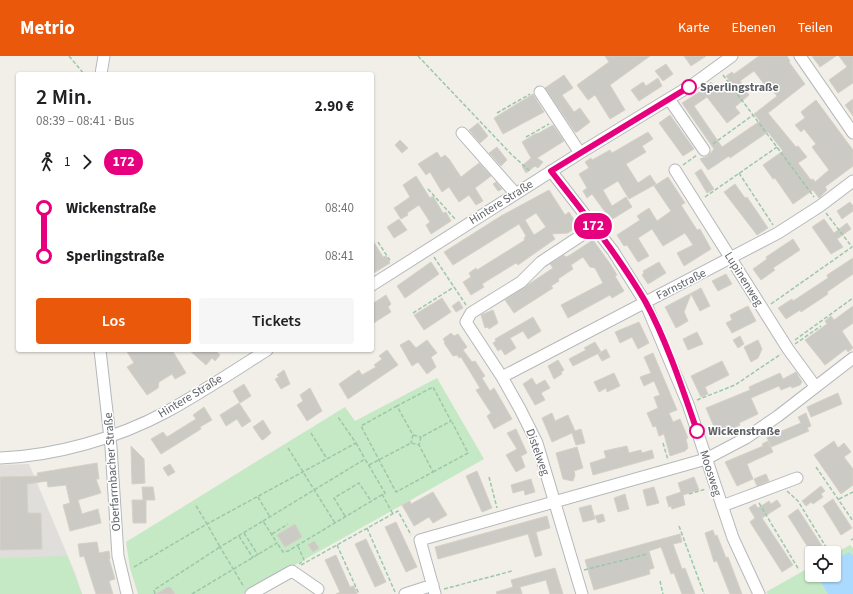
<!DOCTYPE html>
<html lang="de">
<meta charset="utf-8">
<style>
:root{--surface:#fff;--page:#f6f6f6;--text:#202124;--muted:#757577;--accent:#ea580c}
body{margin:0;font-family:"Source Sans 3",sans-serif;background:var(--page);color:var(--text);height:100vh;display:flex;flex-direction:column;font-size:15px;white-space:nowrap}
*{box-sizing:border-box;margin:0}
p{font-size:13px;color:var(--muted)}
.icon{flex:none;width:22px;height:22px;fill:none;stroke:currentColor;stroke-width:2;stroke-linecap:round;stroke-linejoin:round}
.map{position:relative;flex:1;overflow:hidden}
.panel{position:absolute;left:16px;top:16px;width:358px;height:280px;display:flex;flex-direction:column;background:var(--surface);border-radius:4px;box-shadow:0 1px 3px #0004}
.panel>*{flex:none}
.badge{padding:0 8px;border-radius:13px;font-size:14px;line-height:26px}
.fabs{position:absolute;left:805px;top:490px;display:grid;gap:8px}
.fabs a{display:grid;place-items:center;width:36px;height:36px;border-radius:4px;background:var(--surface);box-shadow:0 1px 3px #0004;font-size:20px}
.map>.badge{position:absolute;translate:-50% -50%;box-shadow:0 0 0 2px #fff}
.legs{display:flex;align-items:center;gap:6px;height:44px;padding:0 20px;font-size:13px}
.legs p{margin-inline-start:auto}
.head{display:flex;align-items:center;justify-content:space-between;height:68px;padding:0 20px}
h1{font-size:22px;font-weight:600;line-height:30px}
.action{display:flex;gap:8px;margin-top:auto;padding:8px 20px}
.action a{flex:1;height:46px;border-radius:4px;background:var(--accent);color:#fff;font-size:16px;font-weight:600;line-height:46px;text-align:center}
.action a+a{background:var(--page);color:var(--text)}
ul{padding:0 20px;list-style:none}
li{display:flex;align-items:center;gap:14px;height:48px;font-size:15px}
li i{display:grid;place-items:center;width:6px;height:100%;margin:0 5px;background:currentColor}
li i::after{content:'';width:10px;height:10px;margin:-5px;border:3px solid;border-radius:50%;background:var(--surface)}
li p{margin-inline-start:auto}
li:first-child i{background:linear-gradient(#0000 50%,currentColor 0)}
li:last-child i{background:linear-gradient(currentColor 50%,#0000 0)}
header{display:flex;align-items:center;gap:24px;box-sizing:border-box;height:56px;padding:0 20px;background:var(--accent);color:#fff}
header strong{font-size:19px}
nav{display:flex;gap:22px;margin-inline-start:auto;font-size:14px}
.map>svg:first-child{display:block}
.industrial{fill:#e0deda}
.green{fill:#c5e8c5}
.water{fill:#aadaff}
.building{fill:#cccac5;stroke:#d6d1c6;fill-rule:evenodd}
.lines{fill:none;stroke-linecap:round;stroke-linejoin:round}
.minor-casing{stroke:#b5b8bc;stroke-width:13}
.path{stroke:#9cc7a9;stroke-width:1.5;stroke-dasharray:4 2;stroke-linecap:butt}
.minor{stroke:#fff;stroke-width:11}
.line-1-casing{stroke:#fff;stroke-width:9}
.line-1{stroke:#e6007e;stroke-width:6}
.stop-1-dot{fill:#fff;stroke:#e6007e;stroke-width:2}
.labels{text-anchor:middle;stroke-width:3;stroke-linejoin:round;paint-order:stroke}
.stop-label{font-size:12px;font-weight:bold;fill:#5f6368;stroke:#fff;text-anchor:start}
.street-label{font-size:12px;fill:#5f6368;stroke:#fff}
</style>
<header>
<strong>Metrio</strong>
<nav><a>Karte</a><a>Ebenen</a><a>Teilen</a></nav>
</header>
<div class="map">
<svg width="853" height="538" viewBox="0 0 853 538">
<rect width="100%" height="100%" fill="#f1efe8"/>
<path class="industrial" d="M29 408 75 517 82 538H0V409Z"/>
<path class="green" d="M437 322 484 403 243 538H138L130 512 126 486 345 351 355 365Z
M850 489 853 492V538H768L766 536 812 510V519H834V498Z
M67 500 82 538H0V502Z"/>
<path class="water" d="M849 496 853 500V538H828L817 519H834V504Z"/>
<path class="building" d="M605 0H650L610 29 625 54 610 63 595 39 588 44 577 29 609 6Z
M684 0H706L691 10Z
M759 0H787L790 5 789 6 805 28 768 57 796 91 798 90 807 101 798 107 811 124 813 123 815 126 829 114 812 91 816 88 804 73 801 76 795 69 805 62 801 56 816 44 853 94V110L825 131 827 134 819 142 813 134 793 148 775 122 773 123 763 109 783 95 768 76 730 102 729 100 708 114 700 103 708 100 714 93 682 47 706 32 711 26 716 33 729 24 726 20 732 16 734 18ZM754 15 764 28 766 26 777 40 754 58 760 65 722 91 694 50 707 41 727 67 740 57 735 51 749 39 740 25Z
M812 0H836L820 11Z
M839 0H853V27L838 37 829 24 847 11Z
M666 8 673 18 663 25 655 15Z
M564 19 573 32 562 39 574 56 580 52 590 66 577 76H575L545 32Z
M658 22 662 30 639 45 631 34 643 26 646 30Z
M533 38 544 56 503 78 494 62Z
M853 43V60L845 49Z
M670 59 694 93 683 100 659 67Z
M478 67 488 80 480 87 469 74Z
M553 69 564 85 537 102 543 106 538 112 535 110 526 117 522 110 531 102 522 86 535 78 539 77Z
M648 76 653 83 642 90 646 96 626 108 638 127 650 119 656 128 629 143 618 125 603 134 612 150 626 141 632 151 611 164 592 138 587 142 583 135 587 132 579 118 589 112 585 106 591 102 592 104 610 94 612 97Z
M400 84 408 92 402 97 395 89Z
M497 91 507 104 501 110 489 97Z
M437 96 441 102 445 99 449 103 461 121 479 107 491 120 475 132 483 145 476 149 469 139 459 146 449 131 442 136 430 116 426 119 418 108Z
M701 113 714 133 707 137 695 117Z
M416 120 430 142 433 140 443 157 446 156 451 165 431 178 426 169 430 166 419 149 407 157 408 159 401 163 394 152 410 141 403 129Z
M668 121 685 147 681 149 697 174 700 173 711 193 684 210 677 197 693 189 685 177 663 190 652 173 638 182 649 200 638 206 627 189 624 190 617 179 640 164 637 160 649 152 657 165 671 155 654 130Z
M496 126 502 133 498 135 493 128Z
M735 128 745 142 747 141 768 172 757 179 724 136Z
M549 134 565 159 569 156 578 170 568 177 552 178 555 183 518 209 516 207 482 228 484 231 471 239 463 226 471 221 469 217 476 212 477 214 525 184 524 182 526 180 519 168 453 209 444 196 501 160ZM536 157 546 171 534 179 525 164Z
M850 146 853 150V155L842 163 837 155Z
M399 163 407 174 394 182 387 171Z
M824 163 834 177 847 167 851 173 837 183 843 191 831 198 812 171Z
M372 183 383 201 386 200 390 207 372 218Z
M793 183 800 194 773 212 775 214 761 224 753 213 767 203 766 201Z
M593 184 611 209 617 219 615 220 624 235 612 242 610 239 568 262 561 249 603 227 595 212 590 211 583 201 571 209 573 213 558 223 559 225 551 230 553 232 514 257 505 244 553 212 550 208 564 199 566 201 570 199Z
M853 202V218L827 236 828 238 801 256 800 254 786 263 778 252 792 243 793 245 828 222 827 219Z
M431 206 439 218 405 242 397 230Z
M659 206 666 217 648 228 642 219 644 217 643 215Z
M726 218 732 228 718 235 712 225Z
M701 232 710 250 700 255 691 238 684 256 688 265 676 272 665 251Z
M386 239 391 248 388 251 391 256 372 268V248Z
M442 242 451 256 424 274 414 259Z
M459 245 463 252 456 256 452 250Z
M748 250 756 265 732 277 726 267 732 264 730 259Z
M853 250V267L842 275 853 292 848 296 846 293 825 309 805 284 827 268 825 265 831 260 834 264Z
M493 254 498 267 489 273 488 271 485 272 481 259Z
M533 261 541 275 528 283 523 275 510 282 516 292 505 299 501 293 498 295 493 287 496 285 495 283Z
M639 266 649 287 638 293 632 281 620 287 615 276Z
M697 276 703 288 688 294 683 283Z
M451 277 454 280 458 278 467 291 463 294 472 306 475 305 485 320 482 322 490 335 494 332 512 363 494 373 487 360 491 357 476 334 480 332 461 301 459 302 457 299 453 300 444 287 445 286 443 283Z
M740 280 744 288 738 292 733 284Z
M409 284 416 292 427 284 437 297 431 301 436 311 427 318 418 306 412 310 400 289Z
M758 284 762 293 758 302 751 306 744 291Z
M595 286 601 296 573 310 569 303 586 294 584 292Z
M606 293 610 301 602 305 598 298Z
M126 294H172L186 317 175 323 172 318 159 326 158 332 147 339 127 311 134 307Z
M189 294H218L217 296 220 299 215 305 212 302 206 309Z
M387 294 398 309 348 343 339 328 359 314 362 319 376 311 374 309 382 303 379 300Z
M653 297 677 354 669 357 673 366 680 363 688 382 686 383 688 392 685 395 670 400 664 378 659 380 656 370 653 371 647 357 658 352 654 341 660 339 654 325 644 330 640 321 651 317 644 301Z
M558 304 564 314 561 316 562 318 554 323 548 310Z
M722 305 729 319 705 331 708 338 701 341 691 320Z
M284 314 290 328 281 333 275 323 279 321 277 319Z
M796 316 802 326 800 329 792 332 791 330 781 334 779 330 751 342 758 358 739 367 740 369 718 380 706 352 750 334 749 331 780 317 783 323Z
M614 317 620 330 607 336 606 332 599 336 594 326Z
M532 322 536 329 545 324 550 332 541 337 545 344 535 349 523 328Z
M244 328 251 340 240 347 233 335Z
M310 332 322 355 307 365 297 349 303 345 300 339Z
M838 337 842 348 811 361 807 351Z
M239 347 251 365 242 371 237 363 226 370 220 359Z
M204 351 212 364 200 371 201 373 161 398 151 383 163 376 167 381 196 363 193 359Z
M552 357 555 365 568 359 575 375 581 373 585 387 576 389 572 377 552 386 542 362Z
M806 357 811 370 807 372 809 375 771 391 767 381 801 367 798 361Z
M263 364 271 377 263 384 261 383 253 371Z
M516 373 527 397 521 400 525 411 516 416 506 399 517 393 507 377Z
M768 385 773 396 747 408 753 423 737 430 725 406 763 390 762 388Z
M834 385 838 392 844 387 851 396 844 401 853 413V429L841 438 814 399Z
M131 390 144 403 145 427 132 428Z
M627 390 629 397 641 394 642 397 652 394 654 402 593 419 590 407 606 402 604 395Z
M577 391 583 412 574 415 575 419 573 425 563 423 556 397Z
M97 407 99 423H96L101 437 78 444 82 458 98 453 101 467 70 475 63 449 70 447 66 429 48 431 47 425 27 428 28 457H41L42 493 0 494V421L38 420 37 417Z
M170 408 175 416 168 420 163 412Z
M477 415 492 452 482 456 466 420Z
M766 418 769 425 757 430 754 423Z
M694 421 699 434 683 439 685 449 672 453 671 450 669 451 666 441 681 436 678 427Z
M531 423 535 436 525 439 524 434 513 437 511 429Z
M821 430 825 435 821 438 823 441 813 448 811 446 806 450 802 445Z
M142 431H153L155 444H146V467H133L132 444H143Z
M654 431 659 447 647 450 643 434Z
M433 436 447 459 433 467 429 461 414 470 402 449 410 445 411 448Z
M625 438 629 453 618 456 614 442Z
M833 443 852 472 841 479 823 450Z
M777 444 781 450 762 462 793 509 782 516 750 466 755 462 749 452 755 448 758 452 769 445 771 448Z
M591 449 595 463 583 466 579 452Z
M798 453 822 490 811 496 788 460Z
M603 458 605 465 598 467 595 460Z
M547 460 550 472 536 476 542 499 535 501 528 478 438 503 435 491Z
M396 466 417 511 406 516 385 471Z
M295 468 302 481 285 491 277 479Z
M713 474 715 480 717 479 726 502 728 501 742 538H730L717 505 714 506 705 477Z
M680 478 682 486 673 488 682 513 685 512 695 538H682L674 517 671 518 661 491 649 495 654 512 649 514 650 518 594 534 585 504Z
M366 483 386 526 375 531 355 488Z
M314 485 319 492 313 496 308 489Z
M97 486 99 497 109 495 110 503H109L115 523 109 525 113 538H96L84 500 80 501 78 488Z
M336 499 350 531 354 530 357 538H336L340 536 325 504Z
M555 512 563 538H550L546 524 520 531 522 538H497L496 536 513 531 511 524Z
M168 531 171 532 175 538H156Z"/>
<g class="lines">
<g class="minor-casing">
<path id="minor" d="M800 0 853 77
M101 18 104 0
M540 36 580 97
M669 43 704 94
M462 77 515 137
M675 114 788 293 815 330
M551 115 613 195 645 246 688 348 733 482 759 538
M372 229 580 97 695 27 732 0
M100 294 111 391 118 500 127 538
M502 321 778 177 820 150 853 125
M0 402C55 400 118 382 166 356 201 337 234 315 267 294
M722 450 797 422
M251 538 292 515 318 533
M405 538 433 529
M435 538 420 484 706 403 746 382 778 360 853 302
M582 538 537 387 520 353 502 321 466 266 471 257 521 226 541 206 594 171"/>
</g>
<path class="path" d="M69 0 84 18
M418 0 511 98 531 116
M723 19 753 59
M497 57 530 38
M526 81 549 68
M713 88 753 59 814 141
M683 109 697 99
M739 117 773 169
M428 133 456 164
M705 141 777 91
M378 186 391 206
M434 201 466 249
M771 248 852 191 826 157
M413 257 454 231
M795 284 853 242
M795 288 821 270
M697 344 735 329 781 298
M397 350 361 370 396 436 433 416 419 389
M311 377 327 403
M413 379 421 381
M356 387 365 403
M663 387 668 404
M288 392 335 467
M369 409 411 387 419 389 421 381 451 365 433 331 397 350 413 379 411 387
M816 411 853 465
M433 416 468 397 452 366
M489 421 497 452
M787 435 798 445 829 496
M382 438 393 458
M689 438 706 433
M258 441 270 461
M839 443 853 436
M759 447 799 514
M345 460 334 442 359 427 371 445
M263 465 365 403 385 437 288 495 283 496 277 487
M679 470 704 538
M367 472 395 536
M244 477 258 499
M272 478 288 468
M239 480 253 502
M851 484 853 483
M337 489 359 538
M298 490 304 504 299 508
M301 509 398 455 411 479
M134 511 207 468 195 448
M584 514 647 498
M660 525 663 538
M444 533 512 515
M155 538 154 534 220 491 207 468 356 387 338 361
M192 538 277 487 263 465 220 491 244 531"/>
<use href="#minor" class="minor"/>
</g>
<g class="lines">
<g class="line-1-casing">
<path id="line-1" d="M689 31 551 115C584 157 618 199 645 245 666 283 683 334 697 375"/>
</g>
<use href="#line-1" class="line-1"/>
</g>
<g class="stop-1-dot">
<circle cx="689" cy="31" r="7"/>
<circle cx="697" cy="375" r="7"/>
</g>
<g class="labels">
<g class="stop-label">
<text x="700" y="35">Sperlingstraße</text>
<text x="708" y="379">Wickenstraße</text>
</g>
<g class="street-label">
<text transform="translate(501 146) rotate(-32)" y="4">Hintere Straße</text>
<text transform="translate(744 223) rotate(58)" y="4">Lupinenweg</text>
<text transform="translate(681 228) rotate(-27)" y="4">Farnstraße</text>
<text transform="translate(190 340) rotate(-31)" y="4">Hintere Straße</text>
<text transform="translate(538 396) rotate(70)" y="4">Distelweg</text>
<text transform="translate(112 416) rotate(-94)" y="4">Oberfarrnbacher Straße</text>
<text transform="translate(711 417) rotate(72)" y="4">Moosweg</text>
</g>
</g>
</svg>
<div class="fabs">
<a><svg class="icon" aria-label="locate" viewBox="0 0 24 24"><circle cx="12" cy="12" r="6"/><path d="M12 2v4M12 18v4M2 12h4M18 12h4"/></svg></a>
</div>
<b class="badge" style="left:593px;top:170px;background:#e6007e;color:#fff">172</b>
<section class="panel">
<div class="head"><div><h1>2 Min.</h1><p>08:39 – 08:41 · Bus</p></div><b>2.90 €</b></div>
<div class="legs"><svg class="icon" aria-label="walk" viewBox="0 0 24 24"><circle cx="13" cy="4" r="2"/><path d="M13 8l-2 6 4 7M11 14l-3 7M7 12l3-4h3l4 4"/></svg>1<svg class="icon" aria-label="forward" viewBox="0 0 24 24"><path d="M9 5l7 7-7 7"/></svg><b class="badge" style="background:#e6007e;color:#fff">172</b></div>
<ul>
<li><i style="color:#e6007e"></i><b>Wickenstraße</b><p>08:40</p></li>
<li><i style="color:#e6007e"></i><b>Sperlingstraße</b><p>08:41</p></li>
</ul>
<div class="action"><a>Los</a><a>Tickets</a></div>
</section>
</div>
